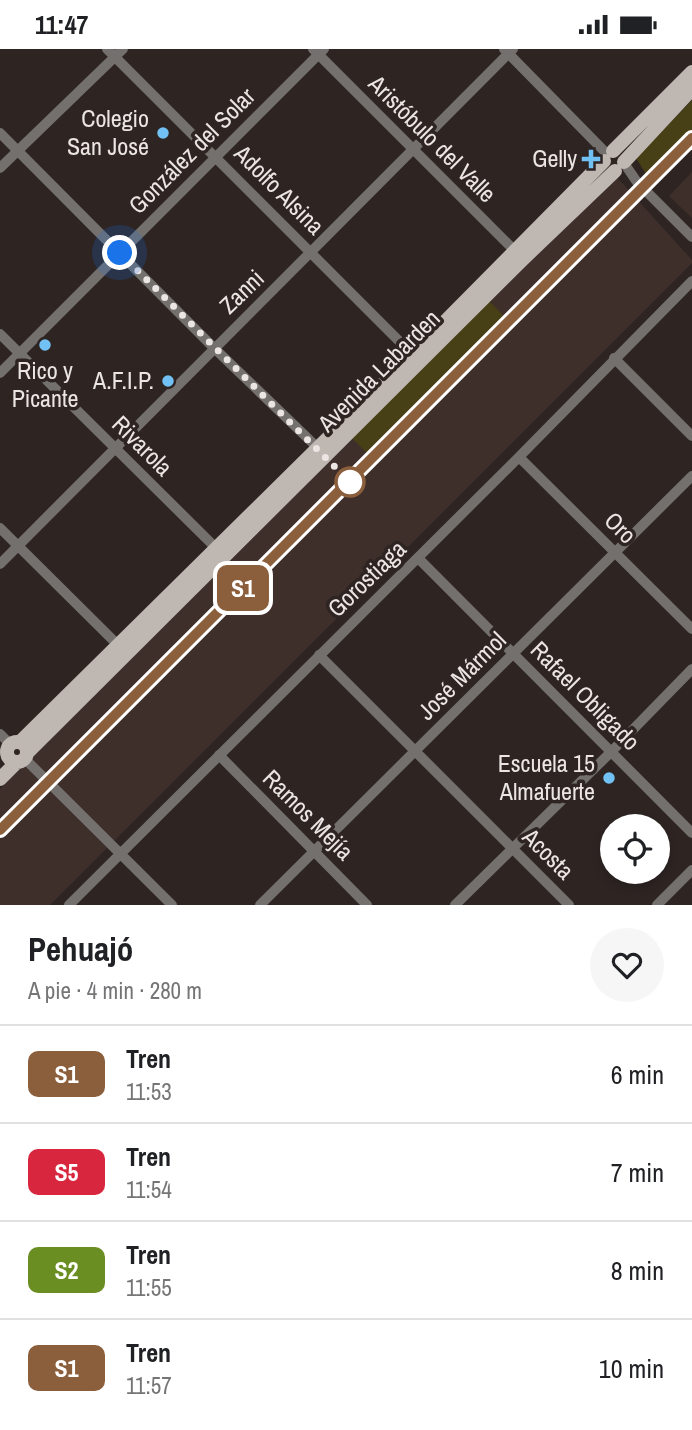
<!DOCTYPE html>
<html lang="es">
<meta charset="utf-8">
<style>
:root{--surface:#fff;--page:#f6f6f6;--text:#202124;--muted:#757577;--line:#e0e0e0}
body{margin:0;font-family:"Archivo Narrow",sans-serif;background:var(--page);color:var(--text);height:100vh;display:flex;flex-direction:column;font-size:26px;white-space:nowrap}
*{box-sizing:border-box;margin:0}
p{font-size:23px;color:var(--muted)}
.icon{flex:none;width:38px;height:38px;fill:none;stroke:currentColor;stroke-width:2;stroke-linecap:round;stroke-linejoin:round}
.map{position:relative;height:856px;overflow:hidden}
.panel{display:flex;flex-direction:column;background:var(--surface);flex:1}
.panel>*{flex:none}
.badge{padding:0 14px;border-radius:10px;font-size:24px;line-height:46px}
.buttons{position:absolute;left:600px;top:765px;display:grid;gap:14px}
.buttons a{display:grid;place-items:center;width:70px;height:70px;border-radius:50%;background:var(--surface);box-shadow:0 4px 10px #0003;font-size:35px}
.you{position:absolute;width:35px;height:35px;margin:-18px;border:5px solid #fff;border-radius:50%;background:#1a73e8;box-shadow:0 0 0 10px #1a73e833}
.map>.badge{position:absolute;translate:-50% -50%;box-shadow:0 0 0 4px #fff}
.round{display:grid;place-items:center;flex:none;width:74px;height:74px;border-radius:37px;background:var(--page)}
.headline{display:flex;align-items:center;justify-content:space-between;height:119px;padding:0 28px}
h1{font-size:33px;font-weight:700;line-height:52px}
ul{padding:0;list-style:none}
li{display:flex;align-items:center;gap:21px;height:98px;padding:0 28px;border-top:2px solid var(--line)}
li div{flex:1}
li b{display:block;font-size:26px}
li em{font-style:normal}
li .badge{min-width:77px;font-weight:700;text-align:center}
.status{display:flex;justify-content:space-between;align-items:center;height:49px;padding:0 35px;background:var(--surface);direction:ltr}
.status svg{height:19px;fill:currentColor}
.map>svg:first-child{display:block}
.built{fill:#3e2f2b}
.green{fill:#473f15}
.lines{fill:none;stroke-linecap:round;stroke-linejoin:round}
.minor{stroke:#73706d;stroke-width:10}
.major{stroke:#bfb8b2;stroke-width:14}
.rail-casing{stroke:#d6cfce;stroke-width:5}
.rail{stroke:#2e2523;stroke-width:2.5;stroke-dasharray:8;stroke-linecap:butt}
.line-casing{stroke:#fff;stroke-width:16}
.line{stroke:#8b5e3c;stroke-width:10}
.walk{stroke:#ebe5e4;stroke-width:7;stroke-dasharray:0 12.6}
.poi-dot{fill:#71c1f5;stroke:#2e2523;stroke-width:2.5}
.stop-dot{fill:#fff;stroke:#8b5e3c;stroke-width:3.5}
.labels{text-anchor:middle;stroke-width:7;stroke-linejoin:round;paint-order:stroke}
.poi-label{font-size:24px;fill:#ebe5e4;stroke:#2e2523;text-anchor:end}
.street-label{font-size:24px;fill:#ebe5e4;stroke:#2e2523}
</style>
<div class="status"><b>11:47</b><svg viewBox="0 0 49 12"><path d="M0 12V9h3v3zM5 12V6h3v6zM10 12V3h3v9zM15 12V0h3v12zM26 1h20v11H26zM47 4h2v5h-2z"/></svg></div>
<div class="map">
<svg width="692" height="856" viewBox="0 0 692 856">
<rect width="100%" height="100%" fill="#2e2523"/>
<path class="built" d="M692 123V169L669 147Z
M614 125 692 211V214L50 856H0V740Z"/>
<path class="green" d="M692 51V87L649 130 636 109Z
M489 252 508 271 370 407 351 388Z"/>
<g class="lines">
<path class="minor" d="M107 0 417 310
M313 0 518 205
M504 0 607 105
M0 84 214 299 321 402
M624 114 637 133 692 188
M0 119 123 0
M0 285 219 502
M614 309 692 387
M0 324 324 0
M519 408 692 580
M0 479 122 600
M418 509 692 784
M0 515 513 0
M319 606 569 856
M0 685 11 696
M219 706 367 856
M25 710 172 856
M69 856 519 408 692 232
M260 856 692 427
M455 856 611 703 692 620
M657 856 692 821"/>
<path class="major" d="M613 102 692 23
M624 113 692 40
M20 693 413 305 604 112
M7 703a10 10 0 1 1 20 0a10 10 0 1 1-20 0Z
M27 704 523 210 615 122
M0 730 17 713"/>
<g class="rail-casing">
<path id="rail" d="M0 781 692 89"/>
</g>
<use href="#rail" class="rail"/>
</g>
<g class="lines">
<g class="line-casing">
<path id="line" d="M0 781 692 89"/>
</g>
<use href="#line" class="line"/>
<path class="walk" d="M120 204 350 433"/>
</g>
<g class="poi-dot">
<circle cx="163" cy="84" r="7"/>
<path d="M587.5 99.5h7v7h7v7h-7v7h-7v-7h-7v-7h7z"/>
<circle cx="45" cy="296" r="7"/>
<circle cx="168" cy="332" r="7"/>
<circle cx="609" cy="729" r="7"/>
</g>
<circle class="stop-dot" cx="350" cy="433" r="14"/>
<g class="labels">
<g class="poi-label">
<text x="149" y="78">Colegio<tspan x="149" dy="28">San José</tspan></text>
<text x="577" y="118">Gelly</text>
<text x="45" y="330" text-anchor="middle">Rico y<tspan x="45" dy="28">Picante</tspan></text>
<text x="154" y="340">A.F.I.P.</text>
<text x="595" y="723">Escuela 15<tspan x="595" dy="28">Almafuerte</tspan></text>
</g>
<g class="street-label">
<text transform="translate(432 90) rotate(45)" y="8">Aristóbulo del Valle</text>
<text transform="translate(192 102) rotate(-45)" y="8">González del Solar</text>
<text transform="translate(279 141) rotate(45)" y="8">Adolfo Alsina</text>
<text transform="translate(242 243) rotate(-44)" y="8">Zanni</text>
<text transform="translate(379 322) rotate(-45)" y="8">Avenida Labarden</text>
<text transform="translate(142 397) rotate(45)" y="8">Rivarola</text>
<text transform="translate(620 479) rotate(45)" y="8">Oro</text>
<text transform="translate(367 530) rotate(-44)" y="8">Gorostiaga</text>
<text transform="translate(462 627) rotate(-45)" y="8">José Mármol</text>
<text transform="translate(585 647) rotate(45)" y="8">Rafael Obligado</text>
<text transform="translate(308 766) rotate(45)" y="8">Ramos Mejía</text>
<text transform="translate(548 805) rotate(45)" y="8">Acosta</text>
</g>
</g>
</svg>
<div class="buttons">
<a><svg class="icon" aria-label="locate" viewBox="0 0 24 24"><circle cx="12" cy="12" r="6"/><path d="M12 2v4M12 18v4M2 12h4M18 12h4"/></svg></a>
</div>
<div class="you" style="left:120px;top:204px"></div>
<b class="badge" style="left:243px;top:539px;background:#8b5e3c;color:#fff">S1</b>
</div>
<section class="panel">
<div class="headline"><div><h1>Pehuajó</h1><p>A pie · 4 min · 280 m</p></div><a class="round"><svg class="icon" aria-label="heart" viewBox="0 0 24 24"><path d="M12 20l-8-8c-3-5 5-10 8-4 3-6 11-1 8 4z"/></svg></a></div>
<ul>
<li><span class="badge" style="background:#8b5e3c;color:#fff">S1</span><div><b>Tren</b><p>11:53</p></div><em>6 min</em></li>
<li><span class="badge" style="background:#d7263d;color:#fff">S5</span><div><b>Tren</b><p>11:54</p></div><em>7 min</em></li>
<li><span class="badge" style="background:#6b8e23;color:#fff">S2</span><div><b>Tren</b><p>11:55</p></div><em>8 min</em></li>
<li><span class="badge" style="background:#8b5e3c;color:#fff">S1</span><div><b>Tren</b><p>11:57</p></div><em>10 min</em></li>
</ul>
</section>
